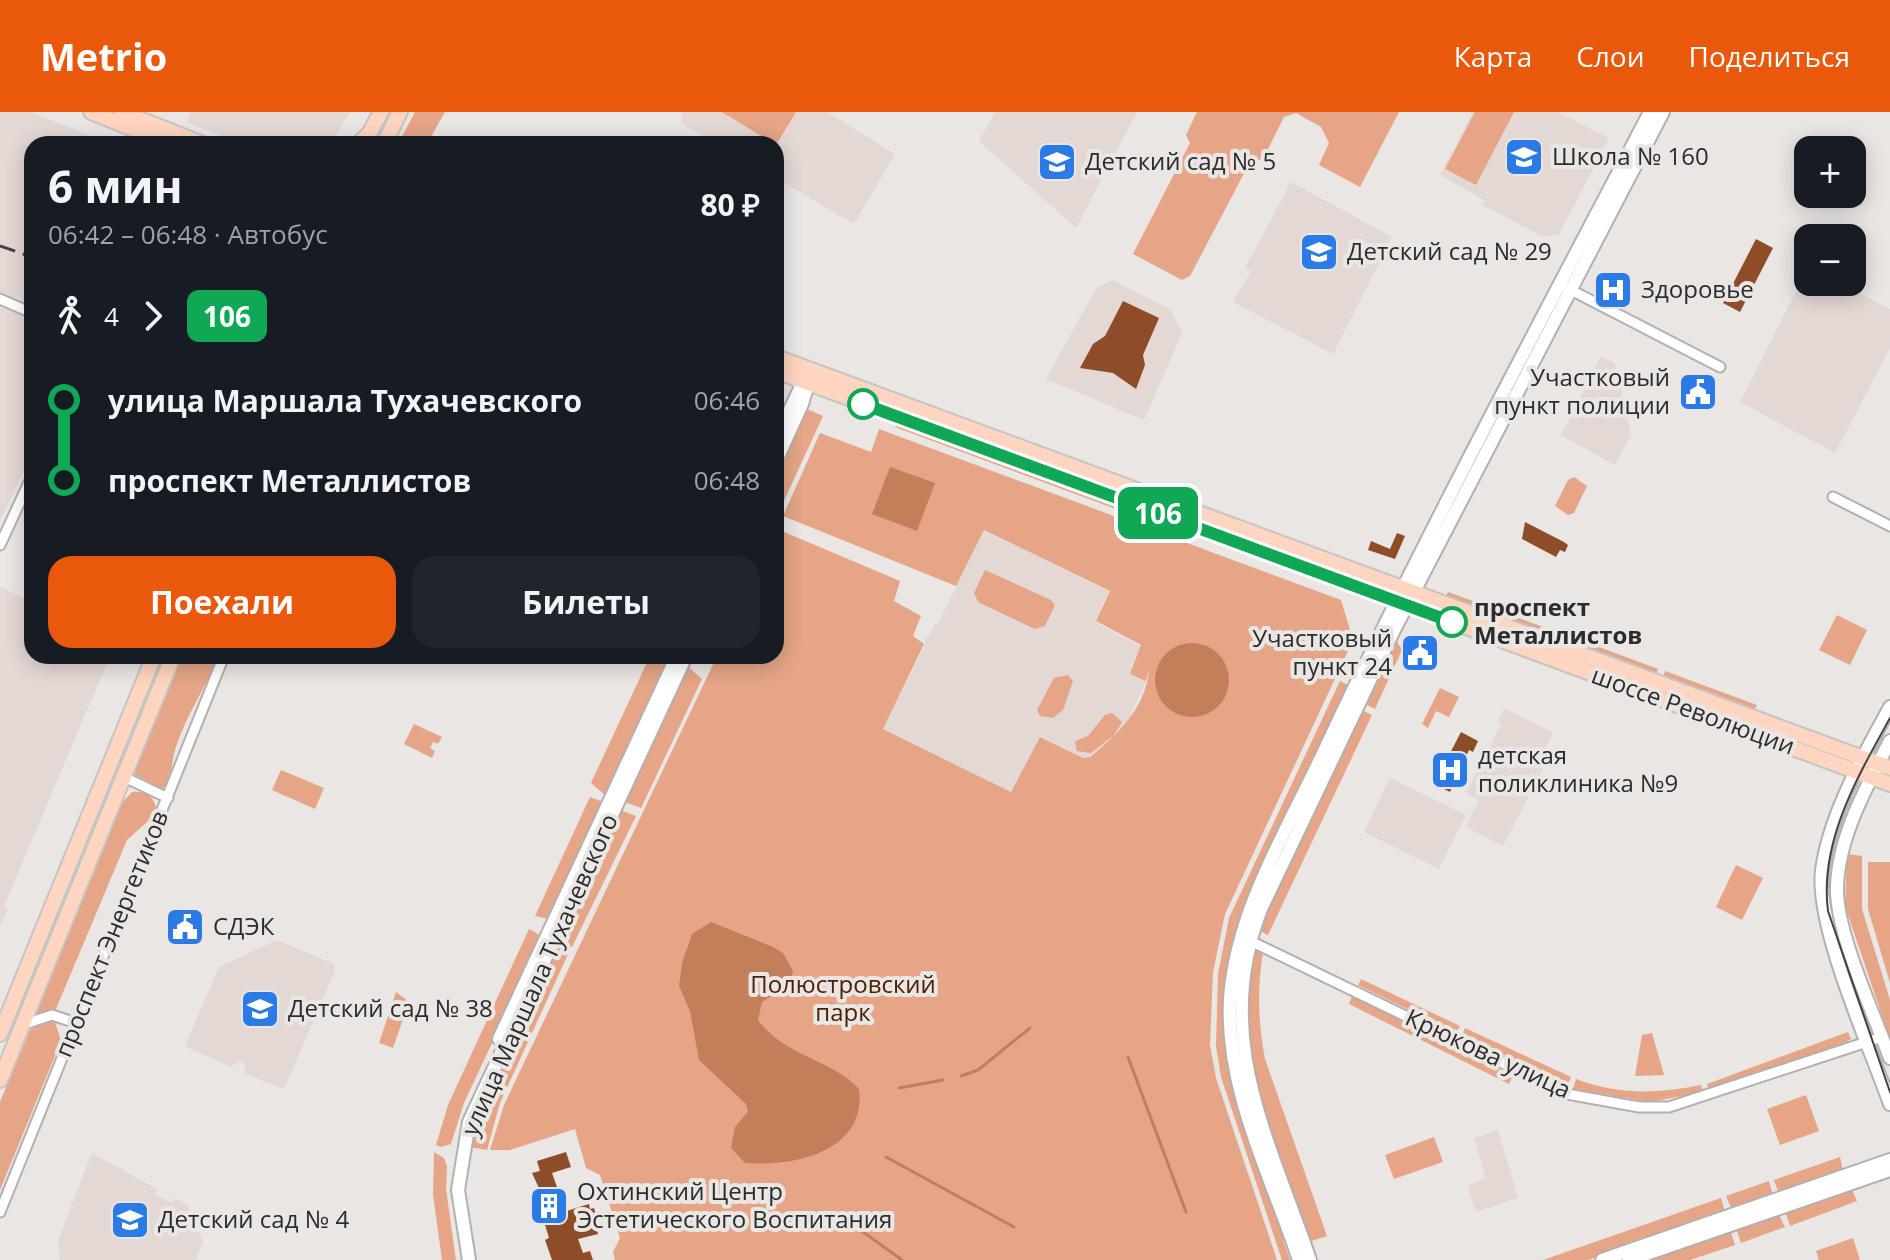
<!DOCTYPE html>
<html lang="ru">
<meta charset="utf-8">
<style>
:root{--surface:#171b24;--page:#20242c;--text:#f1f3f6;--muted:#9ea1a6;--accent:#ea580c}
body{margin:0;font-family:"Open Sans",sans-serif;background:var(--page);color:var(--text);height:100vh;display:flex;flex-direction:column;font-size:30px;white-space:nowrap}
*{box-sizing:border-box;margin:0}
p{font-size:26px;color:var(--muted)}
.icon{flex:none;width:44px;height:44px;fill:none;stroke:currentColor;stroke-width:2;stroke-linecap:round;stroke-linejoin:round}
.map{position:relative;flex:1;overflow:hidden}
.sheet{position:absolute;left:24px;top:24px;width:760px;height:528px;display:flex;flex-direction:column;background:var(--surface);border-radius:24px;box-shadow:0 4px 20px #0003}
.sheet>*{flex:none}
.badge{padding:0 16px;border-radius:12px;font-size:28px;line-height:52px}
.fabs{position:absolute;left:1794px;top:24px;display:grid;gap:16px}
.fabs a{display:grid;place-items:center;width:72px;height:72px;border-radius:16px;background:var(--surface);box-shadow:0 4px 20px #0003;font-size:40px}
.map>.badge{position:absolute;translate:-50% -50%;box-shadow:0 0 0 4px #fff}
.legs{display:flex;align-items:center;gap:12px;height:88px;padding:0 24px;font-size:26px}
.legs p{margin-inline-start:auto}
.overview{display:flex;align-items:center;justify-content:space-between;height:136px;padding:0 24px}
h1{font-size:44px;font-weight:700;line-height:60px}
.button{display:flex;gap:16px;margin-top:auto;padding:16px 24px}
.button a{flex:1;height:92px;border-radius:24px;background:var(--accent);color:#fff;font-size:32px;font-weight:700;line-height:92px;text-align:center}
.button a+a{background:var(--page);color:var(--text)}
ul{padding:0 24px;list-style:none}
li{display:flex;align-items:center;gap:28px;height:80px;font-size:30px}
li i{display:grid;place-items:center;width:12px;height:100%;margin:0 10px;background:currentColor}
li i::after{content:'';width:20px;height:20px;margin:-10px;border:6px solid;border-radius:50%;background:var(--surface)}
li p{margin-inline-start:auto}
li:first-child i{background:linear-gradient(#0000 50%,currentColor 0)}
li:last-child i{background:linear-gradient(currentColor 50%,#0000 0)}
header{display:flex;align-items:center;gap:48px;box-sizing:border-box;height:112px;padding:0 40px;background:var(--accent);color:#fff}
header strong{font-size:38px}
nav{display:flex;gap:44px;margin-inline-start:auto;font-size:28px}
.map>svg:first-child{display:block}
.built{fill:#e4d8d4}
.green{fill:#e5a586}
.water{fill:#c57e5a}
.lines{fill:none;stroke-linecap:round;stroke-linejoin:round}
.stream{stroke:#c57e5a;stroke-width:3}
.building{fill:#8f4c29}
.street-casing{stroke:#b4b0af;stroke-width:13}
.secondary-casing{stroke:#b4b0af;stroke-width:16}
.primary-casing{stroke:#c4c4c4;stroke-width:18}
.street{stroke:#fff;stroke-width:9}
.secondary{stroke:#fff;stroke-width:12}
.primary{stroke:#fed5c0;stroke-width:14}
.tram{stroke:#434141;stroke-width:2}
.rail{stroke:#434141;stroke-width:3;stroke-dasharray:16 8;stroke-linecap:butt}
.line-1-casing{stroke:#fff;stroke-width:18}
.line-1{stroke:#10a855;stroke-width:12}
.stop-1-dot{fill:#fff;stroke:#10a855;stroke-width:4}
.labels{text-anchor:middle;stroke-width:8;stroke-linejoin:round;paint-order:stroke}
.poi-label{font-size:24px;fill:#2d2b2b;stroke:#e9e6e4;text-anchor:start}
.stop-label{font-size:24px;font-weight:bold;fill:#2d2b2b;stroke:#e9e6e4;text-anchor:start}
.street-label{font-size:24px;fill:#2d2b2b;stroke:#e9e6e4}
.park-label{font-size:24px;fill:#4c1e02;stroke:#e9e6e4}
</style>
<header>
<strong>Metrio</strong>
<nav><a>Карта</a><a>Слои</a><a>Поделиться</a></nav>
</header>
<div class="map">
<svg width="1890" height="1148" viewBox="0 0 1890 1148">
<rect width="100%" height="100%" fill="#e9e6e4"/>
<path class="built" d="M0 0H31L110 32H32V193L0 179Z
M191 0H350L334 26 316 32H241L187 10Z
M683 0H827L895 42 854 112 776 66V32H718L681 11Z
M995 0H1137L1076 116 979 29Z
M1473 0H1558L1609 26 1559 122 1544 125 1482 93 1484 88 1440 63Z
M1291 70 1392 125 1333 242 1233 190 1251 159 1245 156Z
M1808 156V170H1838L1890 197V236L1835 341 1740 290Z
M1113 168 1171 198 1182 221 1144 308 1046 267 1097 175Z
M0 194 32 208V341L0 409Z
M1601 244 1615 251 1631 323 1615 353 1561 323Z
M983 418 1109 479 1095 510 1149 539 1146 569 1125 616 1089 645 1083 646 1040 624 1012 680 883 617 925 532V524L928 525 935 511 938 512Z
M0 475 32 490V544H110L4 794 8 797 0 815Z
M1505 596 1553 621 1545 637 1551 641 1503 734 1466 715 1479 688 1466 681 1501 613 1497 610Z
M1390 666 1466 703 1439 757 1364 720Z
M277 828 334 852 335 859 284 977 246 962 244 950 239 949 231 955 185 934 219 855Z
M1498 1018 1518 1086 1476 1100 1468 1074 1486 1066 1474 1026Z
M92 1041 157 1077 155 1083 172 1091 175 1086 187 1092 203 1130 195 1148H60L58 1128Z"/>
<path class="green" d="M415 0H445L427 32H408L400 28Z
M722 0H796L776 33Z
M1197 0H1399L1360 75 1319 53 1329 31 1321 15 1296 1 1284 5 1263 47 1249 52 1190 164 1182 168 1133 142 1190 31 1186 23Z
M1475 0H1514L1476 73 1445 57Z
M807 297 823 304 777 404 776 363Z
M896 313 1144 404 1143 407 895 315Z
M879 317 1341 488 1351 521 1355 524 1225 802 1213 860 1210 933 1216 966 1277 1148H615L613 1140 620 1126 600 1063 586 1056 575 1017 510 1038H490L504 993 717 544H776L777 417 900 469 894 489 921 504 913 524 924 532 883 617 1011 680 1040 625 1083 646 1090 645C1118 622 1146 596 1149 557L1146 569 1130 562 1141 533 1096 509 1110 479 984 418 956 474 783 404 820 321 871 340Z
M1574 365 1587 374 1574 401 1568 403 1555 394 1568 368Z
M985 458 1051 488 1055 493 1045 514 1035 517 978 490 974 481Z
M1448 480 1557 520 1554 526 1446 485Z
M1837 503 1867 518 1850 553 1819 538Z
M1564 522 1658 557 1656 563 1561 528Z
M1396 528 1402 538 1375 597 1363 591Z
M180 544H219C205 577 184 606 174 642 171 654 172 668 162 677L132 661Z
M650 544 668 552 606 684 591 671Z
M687 554 702 567 641 696 624 690Z
M1665 559 1757 593 1754 599 1663 566Z
M1068 563 1073 569 1063 598 1053 606 1040 604 1037 598 1054 566Z
M1340 569 1350 574 1240 809 1225 867V933L1232 968 1285 1122 1283 1128 1290 1148H1282L1221 965 1216 934 1218 862 1229 806Z
M1440 576 1459 585 1449 605 1436 599 1428 616 1422 612Z
M1360 597 1372 603 1268 823 1258 818Z
M1112 601 1122 610 1114 623 1091 641 1077 639 1075 629 1088 624 1105 603Z
M414 612 442 625 438 632 433 630 430 636 435 639 432 646 404 632Z
M281 658 324 676 315 697 272 678Z
M132 680C147 678 158 688 156 702L127 728 56 897 36 902 120 693Z
M590 685 603 690 549 807 535 804Z
M620 698 636 704 572 835 559 830Z
M1847 742 1862 744V797L1890 888V927L1845 794Z
M1868 750H1890V871L1868 797Z
M1736 753 1763 766 1742 808 1716 795Z
M529 817 542 824 464 991 451 1032 441 1035 436 1033 448 993Z
M558 833 570 838 500 991 487 1038 469 1035 474 1012Z
M1259 838 1263 840C1257 876 1258 910 1265 947L1327 1124 1312 1129 1303 1115 1251 965 1246 891 1253 840Z
M1361 867 1460 914 1456 921 1358 873Z
M396 880 408 889 405 896 399 894 396 900 404 904 393 936 379 931Z
M1352 884 1513 963 1509 972 1349 892Z
M48 907 55 910 61 929 0 1078V990L30 918Z
M1465 916 1571 965 1567 975 1462 924Z
M1848 920 1851 927 1846 930 1709 978 1707 972Z
M1652 921 1664 963 1635 964 1642 923Z
M1576 967C1618 983 1657 982 1701 973L1703 980 1650 990 1573 977Z
M1806 983 1819 1019 1780 1033 1767 997Z
M1434 1025 1443 1050 1394 1067 1385 1043Z
M434 1040 444 1046 447 1054 446 1077 456 1148H442L433 1083Z
M1840 1045 1843 1059 1779 1082 1774 1068Z
M1769 1069 1773 1084 1732 1098 1726 1084Z
M1851 1076 1857 1089 1790 1114 1785 1099Z
M1721 1086 1725 1100 1588 1148H1543Z
M1778 1101 1785 1115 1741 1131 1736 1116Z
M1730 1118 1735 1133 1690 1148H1644Z
M1853 1126 1860 1148H1819L1816 1139Z"/>
<path class="water" d="M890 355 935 371 917 419 872 402Z
M1155 568a37 37 0 1 1 74 0a37 37 0 1 1-74 0Z
M711 810 773 835 783 841 793 859 789 873 762 890 758 908C785 945 835 949 859 977 867 1039 795 1055 745 1051L731 1036 735 1015 748 1000 746 992 699 948 690 899 679 874 682 851 692 822Z"/>
<g class="lines">
<path class="stream" d="M1128 945 1186 1100
M961 964 978 958 1030 916
M899 976 943 968
M886 1045 1014 1115
M859 1117 902 1148"/>
</g>
<path class="building" d="M1756 127 1773 136 1740 200 1723 191Z
M1123 189 1159 206 1143 243 1145 253 1136 277 1113 261 1080 256 1093 232 1105 224Z
M1525 410 1564 430 1568 433 1565 440 1560 438 1556 445 1522 427Z
M1397 421 1405 424 1395 447 1368 438 1371 429 1390 437Z
M1461 620 1478 629 1473 640 1469 638 1450 680 1434 672Z
M566 1040 571 1055 552 1061 557 1075 553 1076 556 1086 553 1087 557 1102 589 1092 590 1097 594 1096 600 1116 597 1117 598 1122 578 1127 583 1141 590 1139 593 1148H552L545 1128 549 1126 543 1106 546 1105 540 1086 543 1085 532 1061 540 1059 537 1049Z"/>
<g class="lines">
<g class="street-casing">
<path id="street" d="M1567 176 1720 255
M0 187 32 201
M1833 385 1890 414
M0 433 32 364
M124 665 168 686
M1246 827 1567 982 1639 995H1669L1882 925
M22 913 52 903 76 911
M0 1100 224 544"/>
</g>
<g class="secondary-casing">
<path id="secondary" d="M776 327 806 264
M776 349 802 292 810 265
M1890 595C1863 645 1830 701 1822 758 1815 814 1870 935 1890 992
M1890 629C1867 674 1839 723 1837 774 1835 819 1874 902 1890 946
M499 927 677 544
M469 1148 458 1078 469 1010 686 544
M1299 1148C1271 1064 1225 977 1230 887 1236 798 1289 715 1326 635 1427 420 1540 211 1650 0
M1310 1148C1269 1027 1211 925 1261 797L1394 518 1663 0
M1602 1148 1890 1048
M1629 1148 1890 1058"/>
</g>
<g class="primary-casing">
<path id="primary" d="M91 0 170 32
M122 0 203 32
M358 32 369 22 381 0
M384 32 400 0
M776 245 1890 656
M776 259 1890 672
M0 922 154 544
M0 968 173 544"/>
</g>
<use href="#street" class="street"/>
<use href="#secondary" class="secondary"/>
<use href="#primary" class="primary"/>
<path class="tram" d="M1890 606C1858 664 1819 730 1828 799L1890 980"/>
<path class="rail" d="M0 134 32 145"/>
</g>
<g class="lines">
<g class="line-1-casing">
<path id="line-1" d="M863 292 1452 510"/>
</g>
<use href="#line-1" class="line-1"/>
</g>
<defs>
<g id="school-square" transform="scale(2)"><rect x="-9" y="-9" width="18" height="18" rx="4" fill="#2b7be6" stroke="#e9e6e4"/><path d="M0-5L7-2L0 1L-7-2ZM-4 1L0 2.5L4 1V4Q0 6-4 4Z" fill="#fff"/></g>
<g id="hospital-square" transform="scale(2)"><rect x="-9" y="-9" width="18" height="18" rx="4" fill="#2b7be6" stroke="#e9e6e4"/><path d="M-5-5h3v3.5h4V-5h3V5h-3V1.5h-4V5h-3Z" fill="#fff"/></g>
<g id="civic-square" transform="scale(2)"><rect x="-9" y="-9" width="18" height="18" rx="4" fill="#2b7be6" stroke="#e9e6e4"/><path d="M-.6-6.5H3V-4.5H.6V-3L4-1V1h2V6H-6V1h2V-1L-.6-3ZM-1.2 2.5V6h2.4V2.5Z" fill="#fff"/></g>
<g id="building-square" transform="scale(2)"><rect x="-9" y="-9" width="18" height="18" rx="4" fill="#2b7be6" stroke="#e9e6e4"/><path d="M-4-6H4V6H1V3H-1V6H-4ZM-2.5-4.3h1.7v1.8h-1.7ZM.8-4.3h1.7v1.8H.8ZM-2.5-1h1.7V.8h-1.7ZM.8-1h1.7V.8H.8Z" fill="#fff"/></g>
</defs>
<g fill-rule="evenodd">
<use href="#school-square" x="1524" y="45"/>
<use href="#school-square" x="1057" y="50"/>
<use href="#school-square" x="1319" y="140"/>
<use href="#hospital-square" x="1613" y="178"/>
<use href="#civic-square" x="1698" y="280"/>
<use href="#civic-square" x="1420" y="541"/>
<use href="#hospital-square" x="1450" y="658"/>
<use href="#civic-square" x="185" y="815"/>
<use href="#school-square" x="260" y="897"/>
<use href="#building-square" x="549" y="1094"/>
<use href="#school-square" x="130" y="1108"/>
</g>
<g class="stop-1-dot">
<circle cx="863" cy="292" r="14"/>
<circle cx="1452" cy="510" r="14"/>
</g>
<g class="labels">
<g class="poi-label">
<text x="1552" y="53">Школа № 160</text>
<text x="1085" y="58">Детский сад № 5</text>
<text x="1347" y="148">Детский сад № 29</text>
<text x="1641" y="186">Здоровье</text>
<text x="1670" y="274" text-anchor="end">Участковый<tspan x="1670" dy="28">пункт полиции</tspan></text>
<text x="1392" y="535" text-anchor="end">Участковый<tspan x="1392" dy="28">пункт 24</tspan></text>
<text x="1478" y="652">детская<tspan x="1478" dy="28">поликлиника №9</tspan></text>
<text x="213" y="823">СДЭК</text>
<text x="288" y="905">Детский сад № 38</text>
<text x="577" y="1088">Охтинский Центр<tspan x="577" dy="28">Эстетического Воспитания</tspan></text>
<text x="158" y="1116">Детский сад № 4</text>
</g>
<g class="stop-label">
<text x="1474" y="504">проспект<tspan x="1474" dy="28">Металлистов</tspan></text>
</g>
<g class="street-label">
<text transform="translate(1693 599) rotate(20)" y="8">шоссе Революции</text>
<text transform="translate(112 822) rotate(-68)" y="8">проспект Энергетиков</text>
<text transform="translate(540 863) rotate(-66)" y="8">улица Маршала Тухачевского</text>
<text transform="translate(1488 942) rotate(25)" y="8">Крюкова улица</text>
</g>
<g class="park-label">
<text x="843" y="881">Полюстровский<tspan x="843" dy="28">парк</tspan></text>
</g>
</g>
</svg>
<div class="fabs">
<a>+</a>
<a>−</a>
</div>
<b class="badge" style="left:1158px;top:401px;background:#10a855;color:#fff">106</b>
<section class="sheet">
<div class="overview"><div><h1>6 мин</h1><p>06:42 – 06:48 · Автобус</p></div><b>80 ₽</b></div>
<div class="legs"><svg class="icon" aria-label="walk" viewBox="0 0 24 24"><circle cx="13" cy="4" r="2"/><path d="M13 8l-2 6 4 7M11 14l-3 7M7 12l3-4h3l4 4"/></svg>4<svg class="icon" aria-label="forward" viewBox="0 0 24 24"><path d="M9 5l7 7-7 7"/></svg><b class="badge" style="background:#10a855;color:#fff">106</b></div>
<ul>
<li><i style="color:#10a855"></i><b>улица Маршала Тухачевского</b><p>06:46</p></li>
<li><i style="color:#10a855"></i><b>проспект Металлистов</b><p>06:48</p></li>
</ul>
<div class="button"><a>Поехали</a><a>Билеты</a></div>
</section>
</div>
